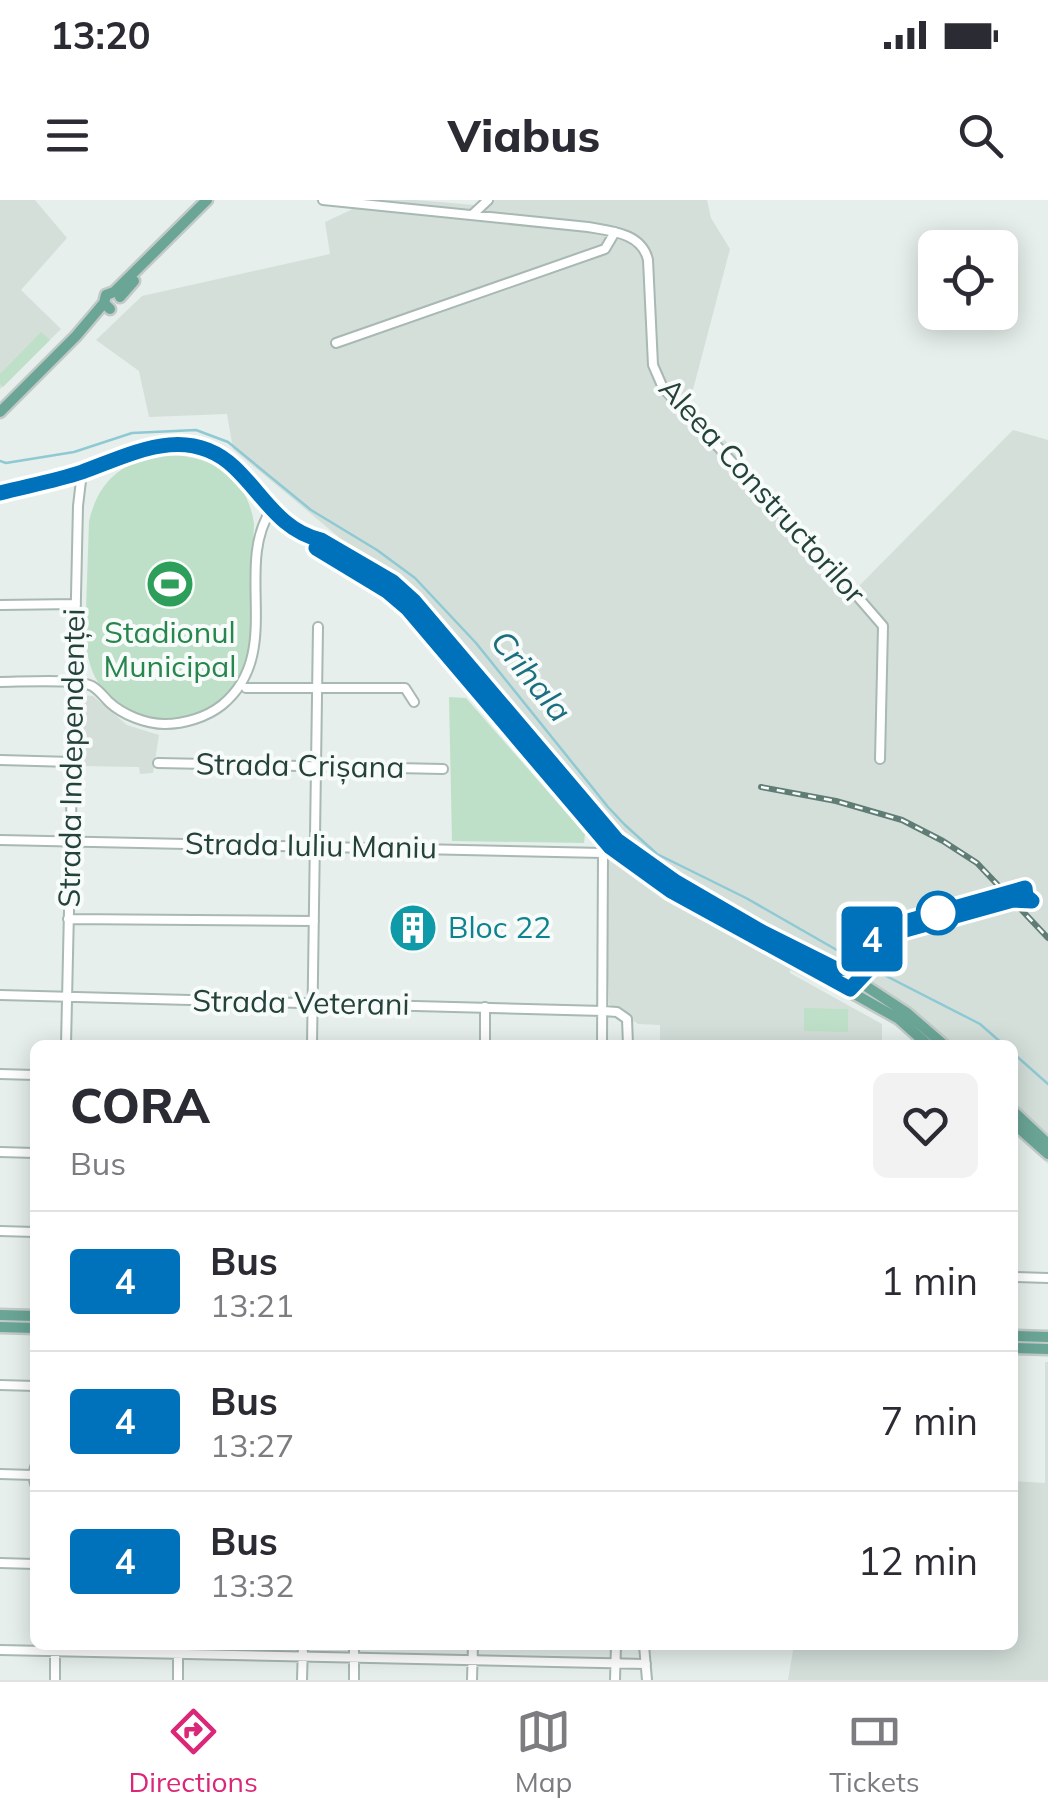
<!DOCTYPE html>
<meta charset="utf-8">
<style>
:root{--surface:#fff;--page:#f2f2f3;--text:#2b2b33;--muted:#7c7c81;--line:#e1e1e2;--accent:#db2777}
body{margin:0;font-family:Mulish,sans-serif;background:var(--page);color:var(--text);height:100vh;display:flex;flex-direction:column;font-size:38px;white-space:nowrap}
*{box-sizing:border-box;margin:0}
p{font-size:32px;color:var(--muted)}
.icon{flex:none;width:55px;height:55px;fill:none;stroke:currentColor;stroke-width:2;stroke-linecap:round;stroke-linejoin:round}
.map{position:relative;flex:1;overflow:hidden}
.side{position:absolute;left:30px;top:840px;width:988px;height:610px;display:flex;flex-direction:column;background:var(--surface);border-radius:15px;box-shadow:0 5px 25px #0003}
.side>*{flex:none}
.badge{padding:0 20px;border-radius:8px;font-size:35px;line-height:65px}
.controls{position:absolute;left:918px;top:30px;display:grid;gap:20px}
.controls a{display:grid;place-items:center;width:100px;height:100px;border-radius:15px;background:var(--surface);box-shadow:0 5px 25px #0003;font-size:50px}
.map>.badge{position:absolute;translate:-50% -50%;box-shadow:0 0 0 5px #fff}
.round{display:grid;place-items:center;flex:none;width:105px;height:105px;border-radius:15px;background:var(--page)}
.headline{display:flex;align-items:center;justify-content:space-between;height:170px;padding:0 40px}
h1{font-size:48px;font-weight:800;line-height:75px}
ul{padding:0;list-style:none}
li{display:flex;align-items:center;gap:30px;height:140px;padding:0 40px;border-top:2px solid var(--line)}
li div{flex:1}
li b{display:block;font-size:38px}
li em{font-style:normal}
li .badge{min-width:110px;font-weight:700;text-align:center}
.status{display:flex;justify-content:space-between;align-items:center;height:70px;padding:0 50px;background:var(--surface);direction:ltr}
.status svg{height:28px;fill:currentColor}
header{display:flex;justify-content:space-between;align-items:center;height:130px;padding:0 40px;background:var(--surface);font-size:45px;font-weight:800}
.menu{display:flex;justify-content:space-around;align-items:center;height:140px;border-top:2px solid var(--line);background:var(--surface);font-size:28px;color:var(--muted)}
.menu a{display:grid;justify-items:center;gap:5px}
.menu .active{color:var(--accent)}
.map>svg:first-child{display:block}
.built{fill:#d4dfda}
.green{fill:#bfe0c8}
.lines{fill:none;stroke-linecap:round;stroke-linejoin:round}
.stream{stroke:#8ec9d4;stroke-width:2.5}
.minor-casing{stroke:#a8b8b2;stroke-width:12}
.major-casing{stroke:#c2cac8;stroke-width:15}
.minor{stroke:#fff;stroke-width:8}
.major{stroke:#6aa596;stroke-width:10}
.rail-casing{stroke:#5f7d75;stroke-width:6}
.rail{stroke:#f7fbf9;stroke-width:2.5;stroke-dasharray:8;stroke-linecap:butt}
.line-casing{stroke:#fff;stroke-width:22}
.line{stroke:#0072bc;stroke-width:15}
.stop-dot{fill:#fff;stroke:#0072bc;stroke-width:5}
.labels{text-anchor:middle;stroke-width:8;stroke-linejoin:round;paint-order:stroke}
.street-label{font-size:30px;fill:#24423a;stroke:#f7fbf9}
.leisure-label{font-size:30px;fill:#27864d;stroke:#f7fbf9}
.culture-label{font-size:30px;fill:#0d838f;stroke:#f7fbf9;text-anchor:start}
.water-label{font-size:32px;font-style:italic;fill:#1c6f80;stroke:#f7fbf9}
</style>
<div class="status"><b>13:20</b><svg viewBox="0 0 49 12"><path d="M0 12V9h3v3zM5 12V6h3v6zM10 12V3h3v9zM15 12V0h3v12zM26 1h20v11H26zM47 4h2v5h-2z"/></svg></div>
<header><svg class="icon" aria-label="menu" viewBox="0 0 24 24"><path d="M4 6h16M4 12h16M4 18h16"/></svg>Viabus<svg class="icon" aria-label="search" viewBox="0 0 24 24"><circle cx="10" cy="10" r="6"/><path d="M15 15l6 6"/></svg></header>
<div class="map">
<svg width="1048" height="1480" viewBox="0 0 1048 1480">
<rect width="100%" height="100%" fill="#e6efeb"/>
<path class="built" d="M0 0H35L67 38 21 90 61 129 0 189Z
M372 0H416L486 6 493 0H707L711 18 730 49 690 201 857 388 1013 230 1048 240V964L1013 931 1012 845H921L900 825 790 770V773L882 824V845H660V825L638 824 609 804 603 648 451 456 340 338 233 249 227 214 149 217 139 171 96 140 142 96 330 54 325 22Z
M82 495 93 496 127 525 159 535 153 573 140 574 139 567 80 566Z
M1045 1162H1048V1480H788L794 1445H1012L1013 1281 1045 1283Z"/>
<path class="green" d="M41 132 50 140 3 187 0 184V174Z
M175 255C218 259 247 279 254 323L250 454C246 466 242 478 233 488 197 532 122 528 95 477 89 465 87 452 85 439L89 321C100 275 129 257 175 255Z
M449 497 466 498 585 634 584 643 452 641Z
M804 808 848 809V832L804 831Z"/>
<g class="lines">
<path class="stream" d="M0 261 6 263 74 252 132 233 196 230 228 242 311 310 377 350 415 378 476 443 608 607 625 625 657 654 746 698 849 757 980 824 1004 845
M1012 852 1048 884"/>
<g class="minor-casing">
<path id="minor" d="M323 0 588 27C611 31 642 33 648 60L653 165 663 188 851 389 883 426 880 559
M472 15 488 0
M336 143 605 49 615 32
M0 405 76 404
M0 482C20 482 77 478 92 486 99 490 103 496 109 502 123 515 146 524 165 524 184 524 207 517 222 505 285 453 233 368 271 310
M246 488H405L414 502
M0 560 72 562
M158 563 443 569
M0 640 603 653 612 645
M68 719 314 721
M0 795 603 811 617 812 627 819 628 845
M66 845 78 306 82 272
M312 845 318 427
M485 845V807
M602 845 603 653
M0 874 35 875
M0 952 35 953
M0 1031 35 1032
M1012 1077 1048 1078
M0 1185 35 1186
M35 1267 33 1275 35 1284
M0 1274 33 1275
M0 1363 35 1364
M644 1445 647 1480
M0 1450 646 1464
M55 1480V1445
M178 1480V1445
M302 1480 303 1445
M354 1480V1445
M472 1480 473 1445
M615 1480 616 1445"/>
</g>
<g class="major-casing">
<path id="major" d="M120 97 134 81
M110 109 104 103 106 95 114 92 207 0
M0 212 76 136 104 103
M0 293C27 287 56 281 82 272 132 255 187 223 234 267 263 294 280 330 321 341L393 382 414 401 617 639 676 683 714 706 858 781 907 813 944 845
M308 337 315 349 387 391 407 408 611 647 671 691 899 819 928 845
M1012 910 1048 944
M1012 922 1048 954
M0 1115 35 1116
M0 1127 35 1128
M1012 1136 1048 1137
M1012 1148 1048 1149"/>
</g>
<use href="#minor" class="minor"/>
<use href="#major" class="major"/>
<g class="rail-casing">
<path id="rail" d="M761 587 836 601 902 620 943 641 977 663 1048 738"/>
</g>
<use href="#rail" class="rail"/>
</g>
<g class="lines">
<g class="line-casing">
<path id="line" d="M0 293C27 286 55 281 82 272 132 254 187 223 234 267 263 294 279 330 321 340L393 382 414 401 617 640 676 682 762 732 836 769 859 766 871 741 883 728 1025 688 1026 696 1032 701 1013 700 898 732 880 746 868 770 850 789 671 691 610 647 407 408 387 391 316 348"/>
</g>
<use href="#line" class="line"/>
</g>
<defs>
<g id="stadium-disc" transform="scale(2.5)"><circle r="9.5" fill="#2e9e5b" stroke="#f7fbf9"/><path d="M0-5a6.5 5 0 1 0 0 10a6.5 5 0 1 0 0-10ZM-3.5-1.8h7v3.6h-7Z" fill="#fff"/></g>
<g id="building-disc" transform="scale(2.5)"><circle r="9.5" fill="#0f9aa8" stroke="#f7fbf9"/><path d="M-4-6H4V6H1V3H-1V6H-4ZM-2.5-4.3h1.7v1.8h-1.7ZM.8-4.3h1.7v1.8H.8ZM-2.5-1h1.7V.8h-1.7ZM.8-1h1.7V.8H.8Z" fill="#fff"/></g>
</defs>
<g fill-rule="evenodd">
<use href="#stadium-disc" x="170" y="384"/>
<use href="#building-disc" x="413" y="728"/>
</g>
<circle class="stop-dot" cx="938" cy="713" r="20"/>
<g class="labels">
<g class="street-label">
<text transform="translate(762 291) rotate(48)" y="10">Aleea Constructorilor</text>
<text transform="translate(72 558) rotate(-89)" y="10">Strada Independenței</text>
<text transform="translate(300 566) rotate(1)" y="10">Strada Crișana</text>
<text transform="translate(311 646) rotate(1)" y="10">Strada Iuliu Maniu</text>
<text transform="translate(301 803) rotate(1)" y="10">Strada Veterani</text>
</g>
<g class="leisure-label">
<text x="170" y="443">Stadionul<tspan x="170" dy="34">Municipal</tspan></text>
</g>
<g class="culture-label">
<text x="448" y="738">Bloc 22</text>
</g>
<g class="water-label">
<text transform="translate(531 476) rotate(51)" y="11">Crihala</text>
</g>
</g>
</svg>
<div class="controls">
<a><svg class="icon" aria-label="locate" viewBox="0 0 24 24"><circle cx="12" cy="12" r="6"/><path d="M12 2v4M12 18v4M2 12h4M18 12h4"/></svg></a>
</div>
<b class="badge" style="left:872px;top:739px;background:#0072bc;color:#fff">4</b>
<section class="side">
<div class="headline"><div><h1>CORA</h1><p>Bus</p></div><a class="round"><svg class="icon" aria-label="heart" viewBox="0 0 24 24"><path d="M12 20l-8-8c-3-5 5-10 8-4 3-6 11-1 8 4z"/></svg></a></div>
<ul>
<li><span class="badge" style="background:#0072bc;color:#fff">4</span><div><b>Bus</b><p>13:21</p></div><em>1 min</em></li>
<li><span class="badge" style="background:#0072bc;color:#fff">4</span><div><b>Bus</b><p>13:27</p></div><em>7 min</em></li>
<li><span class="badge" style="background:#0072bc;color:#fff">4</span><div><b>Bus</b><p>13:32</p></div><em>12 min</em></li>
</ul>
</section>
</div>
<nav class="menu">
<a class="active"><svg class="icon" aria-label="directions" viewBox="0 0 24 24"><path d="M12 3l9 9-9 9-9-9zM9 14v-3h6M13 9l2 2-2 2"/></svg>Directions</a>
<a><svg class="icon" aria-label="map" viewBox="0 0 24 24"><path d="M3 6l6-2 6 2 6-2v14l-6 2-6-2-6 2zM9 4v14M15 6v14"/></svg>Map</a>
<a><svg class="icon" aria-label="tickets" viewBox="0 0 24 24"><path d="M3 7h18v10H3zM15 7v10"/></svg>Tickets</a>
</nav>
